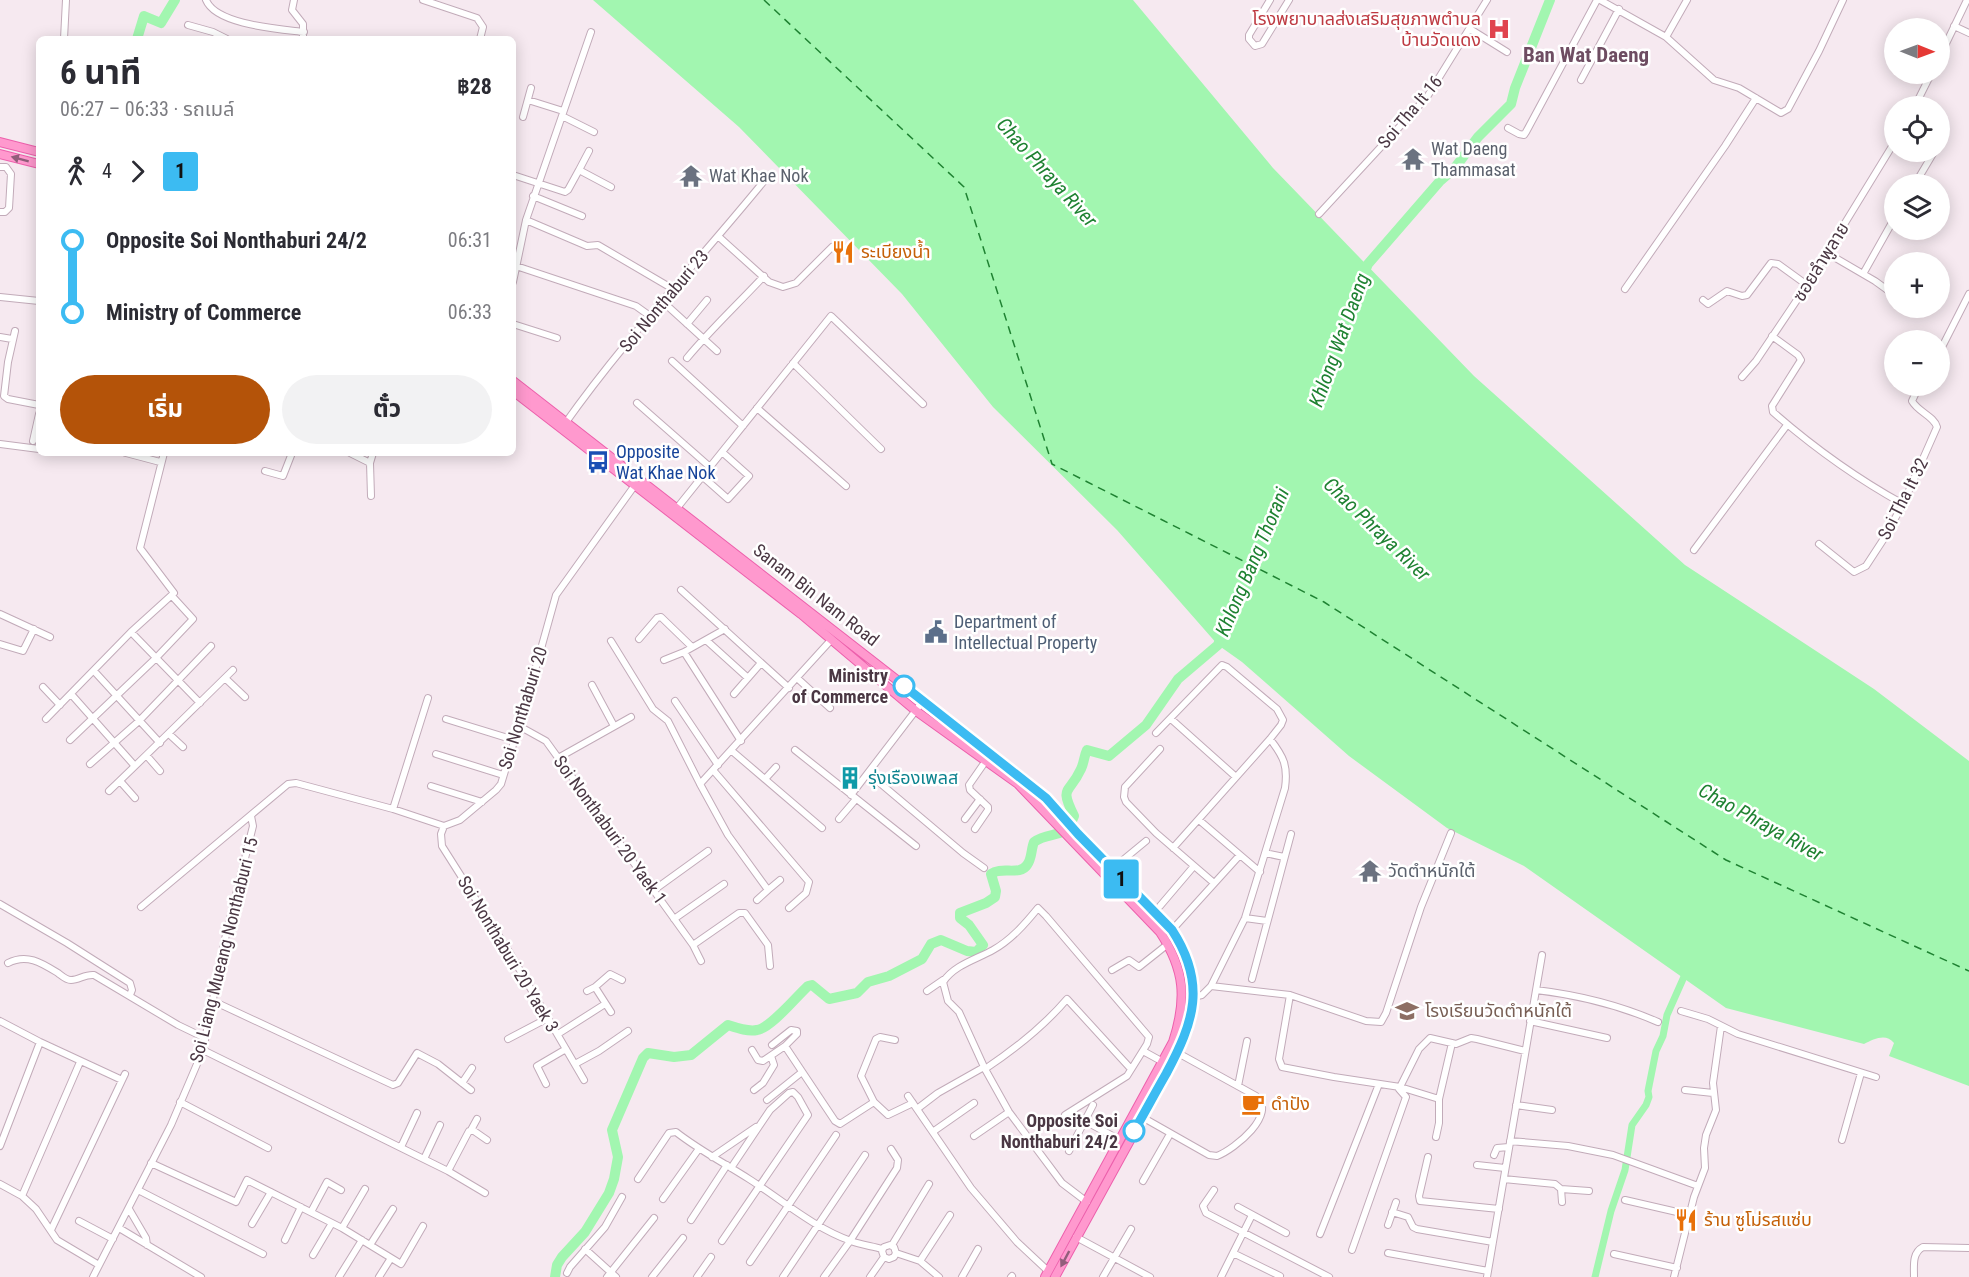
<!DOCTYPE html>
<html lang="th">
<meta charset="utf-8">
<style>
:root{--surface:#fff;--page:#f2f2f3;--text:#2b2b33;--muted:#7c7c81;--accent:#b45309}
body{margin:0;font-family:"Roboto Condensed","Noto Sans Thai",sans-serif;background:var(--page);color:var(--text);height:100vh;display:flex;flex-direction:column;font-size:22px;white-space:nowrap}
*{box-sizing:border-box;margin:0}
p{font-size:20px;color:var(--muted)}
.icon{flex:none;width:33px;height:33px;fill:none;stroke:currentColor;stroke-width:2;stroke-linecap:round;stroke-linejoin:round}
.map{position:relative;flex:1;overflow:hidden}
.details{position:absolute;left:36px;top:36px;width:480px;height:420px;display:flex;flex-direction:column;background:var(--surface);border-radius:9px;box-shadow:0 3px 15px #0003}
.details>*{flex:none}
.badge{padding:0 12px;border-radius:4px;font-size:21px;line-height:39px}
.needle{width:39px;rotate:91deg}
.fabs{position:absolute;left:1884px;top:18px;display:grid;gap:12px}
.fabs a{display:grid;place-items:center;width:66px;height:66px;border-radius:50%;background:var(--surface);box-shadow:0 3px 15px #0003;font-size:30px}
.map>.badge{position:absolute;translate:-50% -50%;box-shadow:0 0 0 3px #fff}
.legs{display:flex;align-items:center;gap:9px;height:66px;padding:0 24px;font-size:20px}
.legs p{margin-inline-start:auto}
.overview{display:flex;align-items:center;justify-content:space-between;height:102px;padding:0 24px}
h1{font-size:33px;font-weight:700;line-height:45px}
.action{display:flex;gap:12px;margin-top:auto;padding:12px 24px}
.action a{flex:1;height:69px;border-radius:36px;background:var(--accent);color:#fff;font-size:24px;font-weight:700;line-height:69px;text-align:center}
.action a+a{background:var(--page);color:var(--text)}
ul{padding:0 24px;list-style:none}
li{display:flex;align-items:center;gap:21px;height:72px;font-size:22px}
li i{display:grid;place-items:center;width:9px;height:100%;margin:0 8px;background:currentColor}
li i::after{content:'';width:15px;height:15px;margin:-8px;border:4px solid;border-radius:50%;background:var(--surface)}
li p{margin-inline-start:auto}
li:first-child i{background:linear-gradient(#0000 50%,currentColor 0)}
li:last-child i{background:linear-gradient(currentColor 50%,#0000 0)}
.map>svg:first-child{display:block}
.water{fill:#a2f6b0}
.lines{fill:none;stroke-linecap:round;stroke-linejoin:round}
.canal{stroke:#a2f6b0;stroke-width:7}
.river{stroke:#a2f6b0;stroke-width:10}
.ferry{stroke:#1f8232;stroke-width:1.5;stroke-dasharray:8 6;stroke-linecap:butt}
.minor-casing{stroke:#c2abb9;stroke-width:8}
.major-casing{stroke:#ed60ac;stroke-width:10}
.minor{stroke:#fff;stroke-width:6}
.major{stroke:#ff99ce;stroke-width:8}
.oneway{fill:#925e7b}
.line-1-casing{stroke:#fff;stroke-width:14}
.line-1{stroke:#3cbbf2;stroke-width:9}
.stop-1-dot{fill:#fff;stroke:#3cbbf2;stroke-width:3}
.labels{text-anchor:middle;stroke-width:5;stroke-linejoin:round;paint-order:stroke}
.health-label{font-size:18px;fill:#be3a42;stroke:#fff;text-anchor:end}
.street-label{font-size:18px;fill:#4a3743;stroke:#fff}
.worship-label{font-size:18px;fill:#5b616d;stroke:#fff;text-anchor:start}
.food-label{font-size:18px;fill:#c56008;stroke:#fff;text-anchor:start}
.transit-label{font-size:18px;fill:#164399;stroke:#fff;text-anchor:start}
.service-label{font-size:18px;fill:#4e5e75;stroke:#fff;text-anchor:start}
.stop-label{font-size:18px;font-weight:bold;fill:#4a3743;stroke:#fff;text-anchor:end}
.culture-label{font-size:18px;fill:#0d838f;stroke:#fff;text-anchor:start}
.education-label{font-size:18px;fill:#785e54;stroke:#fff;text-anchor:start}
.water-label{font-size:20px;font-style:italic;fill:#1f8232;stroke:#fff}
.quarter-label{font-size:21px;font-weight:bold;fill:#6e4d62;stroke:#fff}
</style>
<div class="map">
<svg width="1969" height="1277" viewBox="0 0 1969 1277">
<rect width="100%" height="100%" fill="#f6e9f0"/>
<path class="water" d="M593 0H1133L1273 168 1474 376 1685 565 1874 689 1969 761V1086L1889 1056 1894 1043C1886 1033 1874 1039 1864 1044L1726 1008 1524 866 1447 828 1349 756 1242 662 1218 645 1117 530 993 407 902 294 739 127Z"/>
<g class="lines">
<path class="canal" d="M1595 1277 1611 1211 1625 1170 1632 1125 1646 1105 1649 1097 1648 1091 1656 1051 1663 1036 1667 1015 1687 970"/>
<path class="river" d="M137 39 144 16 161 23 175 0
M1362 278 1368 264 1440 181 1454 169 1478 137 1511 104 1515 88 1550 0
M555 1277 557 1265 562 1257 585 1232 609 1193 614 1179 618 1157 612 1130 643 1058 648 1053 674 1057 691 1055 728 1025C737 1028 748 1032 757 1030 771 1028 796 997 808 986L812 985 829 999 857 993 868 982 889 976 922 959 931 944 941 940 967 951 976 952 983 945 969 925 960 918V913L986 903 995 897 996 891 991 874C1001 866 1020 876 1027 865 1032 859 1031 849 1034 842 1051 830 1065 841 1074 816 1059 785 1069 795 1081 769 1084 763 1084 756 1087 750L1109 756 1146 725 1178 679 1218 645 1222 633"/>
<path class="ferry" d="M764 0 964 187 1052 464 1324 602 1726 860 1969 971"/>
<g class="minor-casing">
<path id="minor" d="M206 0C216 25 280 29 304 32
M294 0 292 10 303 24V39
M423 0 477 18 483 27 480 39
M1270 0 1249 35V39L1255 46 1262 44 1289 0
M1600 0 1666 37 1714 80 1739 88 1781 113 1788 109 1819 51 1843 0
M188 25 213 32 227 39
M1954 26 1969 33
M1470 29 1507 52
M1666 37 1687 0
M64 39 66 0
M1940 56 1967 0
M1581 80 1619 9
M528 100 563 111
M1915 106 1931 74
M562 116 594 132
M523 117 531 88
M1508 128 1519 134 1524 135 1526 132 1597 0
M1940 135V142
M0 167H6L11 174 9 208 5 212H0
M579 170 589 151
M513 175 565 192 568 190 579 170 611 187
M1915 184 1934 152
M533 196 582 216
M1319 214 1427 97 1487 0
M526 220 587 246 598 245 673 289
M719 237 769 282 783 287 796 283 832 247
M1827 253 1875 281 1893 294
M516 266 636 306 650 316
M1863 274 1894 219
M513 282 526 220 591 32
M1625 289 1725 146 1756 98
M0 297 39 301
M1703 300 1708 304 1727 291 1742 296 1747 295 1771 263 1778 264 1807 285
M662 301 717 351
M513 324 557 338
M687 324 707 300
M15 331 8 362 4 396 8 399 39 405
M1772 336 1798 355 1801 360 1772 406 1773 412C1813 447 1856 478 1903 504
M0 337 12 339
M1940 351 1969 294
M687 358C711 329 738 304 764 276
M672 361 743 426
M793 363 881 449
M1742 377 1756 361 1807 285 1894 143
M637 403 710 467
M757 408 846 486
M564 425C626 337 701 259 769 175
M33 441 39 414
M0 444 39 449
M126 453 160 462 161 464
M350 453 370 463
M265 471 283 476 292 453
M702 476 728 499 749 476 722 452
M371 496 370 463 373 453
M677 508 831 316 923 404
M1819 544 1854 572 1866 566 1883 540 1903 504 1937 427C1934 416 1918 412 1912 401L1919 386
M1694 550 1787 425
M681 590 789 688
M0 614 50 637
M131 632 200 703
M639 639 657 618 661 617 692 647
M706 640 748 678
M611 641 653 709 668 721 700 784 728 835 768 890 780 880
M0 644 23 651 34 629
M684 652 741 741
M664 660 684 652 725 629
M94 671 160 743
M225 678 245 697
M797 678 830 708
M592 685 614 726
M43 687 60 705
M71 694 134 765
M734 694 761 663
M675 701 718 765
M46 719 131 632 174 593 140 548 164 453
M446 719 514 740
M1171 719 1236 777
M519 726 546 741 693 945 701 961
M1156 733 1222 665 1227 667 1277 709 1283 720 1281 725 1270 739 1173 848
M169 734 183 747
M70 740 155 659 193 619 172 596
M1160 749 1125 787 1124 797 1126 802 1156 833 1214 883
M795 750 916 846
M732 751 822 828
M436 754 503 775
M147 756 160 771
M558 758 631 717
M90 764 139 721 211 646
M713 770 809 882 806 893 789 908
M868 773 963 853 984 868
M765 779 776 767
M120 781 135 798
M700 784 831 640
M431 786 482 802
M109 791C151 751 192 710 233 670
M851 795 923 701
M393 809 428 698
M839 819 856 799
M965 819 980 799
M1199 820 1260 872
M444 826 441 834 442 846 511 955 584 1080
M975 829 988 810V807L970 790 969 785 985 762
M1265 853 1284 857
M1112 869 1146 841
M654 890 708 851
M757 900 768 890
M0 904 67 943 130 983 132 990 130 995
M1160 906 1194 866
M141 907 288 784 296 783 393 809 444 826 460 820 496 790 501 784 527 699 556 595 635 485
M1245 918 1267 921
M674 919 724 884
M1172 930 1239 856
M693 945 739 913H745L768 945 770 966
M8 963C27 953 42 963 58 973 62 976 66 980 71 980 79 980 85 974 94 975L178 1025 205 1038
M1112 970 1129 960 1139 967 1168 944
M1252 979 1291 834
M1211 986 1290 995 1366 1021 1381 1022 1386 1013 1421 907 1451 833
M595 987 610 974 622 980
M1536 990C1578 995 1619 1005 1658 1022
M587 991 595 987 611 1012
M927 991 943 980
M1290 995 1279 1059 1282 1067 1334 1077 1400 1087 1439 1099
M1193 997 1202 995 1211 986 1245 918 1285 788C1288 766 1284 757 1270 739
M213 1001 393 1085 398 1083 417 1053 438 1064 471 1090
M1681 1011 1708 1019 1738 1034 1876 1077
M0 1021 40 1042 122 1080
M1530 1021 1607 1038
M558 1034 605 1004
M508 1039 548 1018
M772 1045 791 1030 797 1031V1034L785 1046 835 1121 840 1124 874 1102 888 1115 913 1103
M203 1050 448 1171 485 1193
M752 1050 758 1060 763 1061 785 1046
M1143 1051 1163 1062
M575 1064 599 1051 628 1031
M985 1069C1015 1049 1044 1026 1067 999L1131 1069
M462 1083 472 1068
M546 1084 537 1066 566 1049
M1238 1086 1247 1041
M1400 1087 1419 1049 1430 1038 1456 1044 1471 1038 1477 1039 1525 1051
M754 1090 763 1083 774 1065 771 1056
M1685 1090 1713 1093
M908 1096 971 1188 1017 1242 1048 1271
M767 1100 802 1072
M180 1102 268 1148
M874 1102 861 1076 876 1039 880 1037 895 1040
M1516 1105 1552 1110
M917 1109 938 1093 984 1067
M1065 1115 1127 1076 1147 1044 1149 1037 1046 916 1038 908C1025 924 1011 940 993 950 977 959 954 965 943 982L948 1001 959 1012 985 1069 1009 1112 1062 1183 1087 1202
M1142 1117 1209 1155 1217 1156C1235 1149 1278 1114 1256 1096L1178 1053
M1085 1121 1120 1140
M471 1130 477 1119
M934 1131 974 1103
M974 1136 1009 1112
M1436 1137 1439 1123V1099L1452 1043
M1842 1140 1861 1073
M1510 1141 1568 1146 1613 1155 1698 1186
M0 1146 40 1042
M401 1147 417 1113
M1069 1151 1093 1105
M1494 1155 1497 1148 1509 1147
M712 1157 756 1127
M1428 1157 1419 1196 1420 1201 1499 1209
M424 1159 440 1125
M151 1163 236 1202 247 1180 342 1228 401 1264 423 1226
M1477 1165 1505 1168
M448 1171 469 1131H474L487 1140
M638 1179 669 1133 676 1132C699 1150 724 1163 749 1179 782 1200 814 1228 851 1241 861 1245 872 1246 882 1249
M1504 1179 1555 1184 1561 1189 1562 1202
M1143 1181 1170 1134
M0 1184 22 1196 36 1209 57 1240 99 1265
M1561 1189 1589 1191
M138 1190 263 1254
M1214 1190 1203 1206 1206 1213 1329 1277
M22 1196 80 1062
M663 1199 698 1150
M1625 1200 1690 1215
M1238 1207 1286 1233
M129 1209 146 1238 147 1245
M311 1212 327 1182 341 1190
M1392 1212 1408 1217 1413 1227 1417 1229 1493 1242
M691 1220 727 1165
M79 1221 113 1239
M252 1224 271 1192
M1388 1225 1396 1202
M119 1228 201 1277
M342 1228 365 1189
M51 1230 125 1074
M1320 1234 1379 1084
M1076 1237 1150 1277
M285 1240 301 1207
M722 1241 808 1115 798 1097 793 1092 789 1093 770 1110 731 1168
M370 1245 393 1209
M892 1245 929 1184
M585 1249 616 1277
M1352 1250 1406 1097 1399 1089
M896 1253 920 1261 939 1277
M1233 1253 1280 1276
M1388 1253 1488 1271
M1614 1254 1677 1268
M313 1255 332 1223
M920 1261 950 1215
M750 1262 836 1135
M567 1273 570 1267 605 1227 622 1197
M93 1277 171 1125 203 1050 224 943 253 826 251 816
M339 1277 362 1240
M379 1277 391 1258
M607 1277 654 1218
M652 1277 683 1238
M697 1277 711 1257
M783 1277 865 1155
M824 1277 850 1241 897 1168 898 1160 891 1149
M870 1277 884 1257 882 1251 884 1247 890 1245 894 1247 896 1253 894 1257 889 1259 884 1257
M962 1277 978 1249
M1011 1277 1012 1276
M1103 1277 1131 1229
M1221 1277 1252 1215
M1487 1277 1542 955
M1674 1277 1694 1197 1705 1168 1704 1148 1706 1135 1716 1110 1713 1083 1721 1026
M1914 1277C1914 1265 1912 1253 1923 1247L1969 1248"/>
</g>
<g class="major-casing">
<path id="major" d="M0 142 39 152
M0 154 39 164
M513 381 1028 782C1056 807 1079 835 1105 862 1118 875 1130 888 1143 901 1153 911 1164 920 1172 931 1199 967 1198 1014 1178 1053L1055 1277
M513 391 801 614 916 711 1018 784 1160 932C1185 970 1187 999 1173 1042L1045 1277"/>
</g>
<use href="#minor" class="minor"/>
<use href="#major" class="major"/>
</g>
<defs><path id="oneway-solid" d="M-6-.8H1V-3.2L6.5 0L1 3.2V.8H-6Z" transform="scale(1.5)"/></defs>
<g class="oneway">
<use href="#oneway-solid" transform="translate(20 159) rotate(-165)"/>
<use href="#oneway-solid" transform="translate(1065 1259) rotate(118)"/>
</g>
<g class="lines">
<g class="line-1-casing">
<path id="line-1" d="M904 686 1046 798 1078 834 1172 930C1207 984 1194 1022 1166 1074 1155 1093 1145 1112 1134 1131"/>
</g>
<use href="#line-1" class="line-1"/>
</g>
<defs>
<g id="hospital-bare" transform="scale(1.8)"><path d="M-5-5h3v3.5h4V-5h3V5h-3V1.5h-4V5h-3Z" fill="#e0444e" stroke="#fff" stroke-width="2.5" paint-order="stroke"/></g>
<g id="temple-bare" transform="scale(1.8)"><path d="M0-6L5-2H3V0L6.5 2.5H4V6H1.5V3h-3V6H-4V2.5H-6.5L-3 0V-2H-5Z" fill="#6b7280" stroke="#fff" stroke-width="2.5" paint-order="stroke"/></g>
<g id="restaurant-bare" transform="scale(1.8)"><path d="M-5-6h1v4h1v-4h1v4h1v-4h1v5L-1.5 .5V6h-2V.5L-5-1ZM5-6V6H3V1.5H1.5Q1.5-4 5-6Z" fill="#e8710a" stroke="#fff" stroke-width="2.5" paint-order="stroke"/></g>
<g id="bus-bare" transform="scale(1.8)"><path d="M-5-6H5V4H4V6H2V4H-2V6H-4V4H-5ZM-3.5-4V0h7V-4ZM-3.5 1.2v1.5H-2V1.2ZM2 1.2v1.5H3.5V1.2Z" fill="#1a4fb4" stroke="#fff" stroke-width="2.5" paint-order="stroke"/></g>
<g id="civic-bare" transform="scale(1.8)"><path d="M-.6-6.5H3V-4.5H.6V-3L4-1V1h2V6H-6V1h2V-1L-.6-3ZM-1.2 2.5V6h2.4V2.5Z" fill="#5c6f8a" stroke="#fff" stroke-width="2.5" paint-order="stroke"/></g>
<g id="building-bare" transform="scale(1.8)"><path d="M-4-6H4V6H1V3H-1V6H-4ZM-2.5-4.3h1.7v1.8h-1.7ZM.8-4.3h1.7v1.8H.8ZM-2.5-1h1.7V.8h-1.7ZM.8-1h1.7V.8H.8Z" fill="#0f9aa8" stroke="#fff" stroke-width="2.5" paint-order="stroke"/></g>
<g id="school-bare" transform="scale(1.8)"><path d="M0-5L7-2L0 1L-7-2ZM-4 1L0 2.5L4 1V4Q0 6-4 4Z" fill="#8d6e63" stroke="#fff" stroke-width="2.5" paint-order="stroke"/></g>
<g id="cafe-bare" transform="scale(1.8)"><path d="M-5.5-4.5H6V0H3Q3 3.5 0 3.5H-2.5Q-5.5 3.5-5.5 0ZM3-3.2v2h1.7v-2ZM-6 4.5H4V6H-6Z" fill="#e8710a" stroke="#fff" stroke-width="2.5" paint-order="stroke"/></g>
</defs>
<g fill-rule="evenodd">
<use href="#hospital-bare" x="1499" y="29"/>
<use href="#temple-bare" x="1413" y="159"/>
<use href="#temple-bare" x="691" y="176"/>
<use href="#restaurant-bare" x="843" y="252"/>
<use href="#bus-bare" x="598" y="462"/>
<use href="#civic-bare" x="936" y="632"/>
<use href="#building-bare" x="850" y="778"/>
<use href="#temple-bare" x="1370" y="871"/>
<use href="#school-bare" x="1407" y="1011"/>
<use href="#cafe-bare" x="1253" y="1104"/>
<use href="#restaurant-bare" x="1686" y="1220"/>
</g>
<g class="stop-1-dot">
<circle cx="904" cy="686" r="10"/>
<circle cx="1134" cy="1131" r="10"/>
</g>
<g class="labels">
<g class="health-label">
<text x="1481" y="25">โรงพยาบาลส่งเสริมสุขภาพตำบล<tspan x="1481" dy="21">บ้านวัดแดง</tspan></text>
</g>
<g class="street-label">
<text transform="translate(1410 112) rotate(-50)" y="6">Soi Tha It 16</text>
<text transform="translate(1821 262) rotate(-58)" y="6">ซอยลำพูลาย</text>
<text transform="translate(664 301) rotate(-50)" y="6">Soi Nonthaburi 23</text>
<text transform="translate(1903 499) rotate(-63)" y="6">Soi Tha It 32</text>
<text transform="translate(816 595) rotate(38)" y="6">Sanam Bin Nam Road</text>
<text transform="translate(523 708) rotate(-73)" y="6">Soi Nonthaburi 20</text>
<text transform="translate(610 830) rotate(54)" y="6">Soi Nonthaburi 20 Yaek 1</text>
<text transform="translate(224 950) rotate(-76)" y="6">Soi Liang Mueang Nonthaburi 15</text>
<text transform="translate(508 954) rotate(59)" y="6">Soi Nonthaburi 20 Yaek 3</text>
</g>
<g class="worship-label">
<text x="1431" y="155">Wat Daeng<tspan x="1431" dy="21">Thammasat</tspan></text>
<text x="709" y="182">Wat Khae Nok</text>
<text x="1388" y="877">วัดตำหนักใต้</text>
</g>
<g class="food-label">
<text x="861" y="258">ระเบียงน้ำ</text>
<text x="1271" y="1110">ดำปัง</text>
<text x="1704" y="1226">ร้าน ซูโม่รสแซ่บ</text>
</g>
<g class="transit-label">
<text x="616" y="458">Opposite<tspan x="616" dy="21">Wat Khae Nok</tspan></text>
</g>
<g class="service-label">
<text x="954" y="628">Department of<tspan x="954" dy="21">Intellectual Property</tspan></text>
</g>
<g class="stop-label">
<text x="888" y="682">Ministry<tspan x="888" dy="21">of Commerce</tspan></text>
<text x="1118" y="1127">Opposite Soi<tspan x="1118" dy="21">Nonthaburi 24/2</tspan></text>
</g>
<g class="culture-label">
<text x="868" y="784">รุ่งเรืองเพลส</text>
</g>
<g class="education-label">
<text x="1425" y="1017">โรงเรียนวัดตำหนักใต้</text>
</g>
<g class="water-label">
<text transform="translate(1047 172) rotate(48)" y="7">Chao Phraya River</text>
<text transform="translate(1339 340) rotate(-70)" y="7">Khlong Wat Daeng</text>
<text transform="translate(1377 529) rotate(44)" y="7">Chao Phraya River</text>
<text transform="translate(1252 562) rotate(-67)" y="7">Khlong Bang Thorani</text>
<text transform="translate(1761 822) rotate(29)" y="7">Chao Phraya River</text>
</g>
<g class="quarter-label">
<text x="1586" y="62">Ban Wat Daeng</text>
</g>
</g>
</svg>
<div class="fabs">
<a><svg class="needle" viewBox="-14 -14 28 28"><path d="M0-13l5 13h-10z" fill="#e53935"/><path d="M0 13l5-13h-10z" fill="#7c7c81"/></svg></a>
<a><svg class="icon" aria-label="locate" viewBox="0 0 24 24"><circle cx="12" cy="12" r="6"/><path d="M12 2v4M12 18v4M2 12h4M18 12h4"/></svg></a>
<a><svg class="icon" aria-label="layers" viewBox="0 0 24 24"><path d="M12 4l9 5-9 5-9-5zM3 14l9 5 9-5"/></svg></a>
<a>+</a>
<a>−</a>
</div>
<b class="badge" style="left:1121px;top:879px;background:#3cbbf2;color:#111">1</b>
<section class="details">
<div class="overview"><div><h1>6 นาที</h1><p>06:27 – 06:33 · รถเมล์</p></div><b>฿28</b></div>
<div class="legs"><svg class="icon" aria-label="walk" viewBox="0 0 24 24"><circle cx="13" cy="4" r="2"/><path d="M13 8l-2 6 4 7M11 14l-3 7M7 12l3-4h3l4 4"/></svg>4<svg class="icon" aria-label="forward" viewBox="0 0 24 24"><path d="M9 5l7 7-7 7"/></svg><b class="badge" style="background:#3cbbf2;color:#111">1</b></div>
<ul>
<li><i style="color:#3cbbf2"></i><b>Opposite Soi Nonthaburi 24/2</b><p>06:31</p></li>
<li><i style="color:#3cbbf2"></i><b>Ministry of Commerce</b><p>06:33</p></li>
</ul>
<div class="action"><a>เริ่ม</a><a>ตั๋ว</a></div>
</section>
</div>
